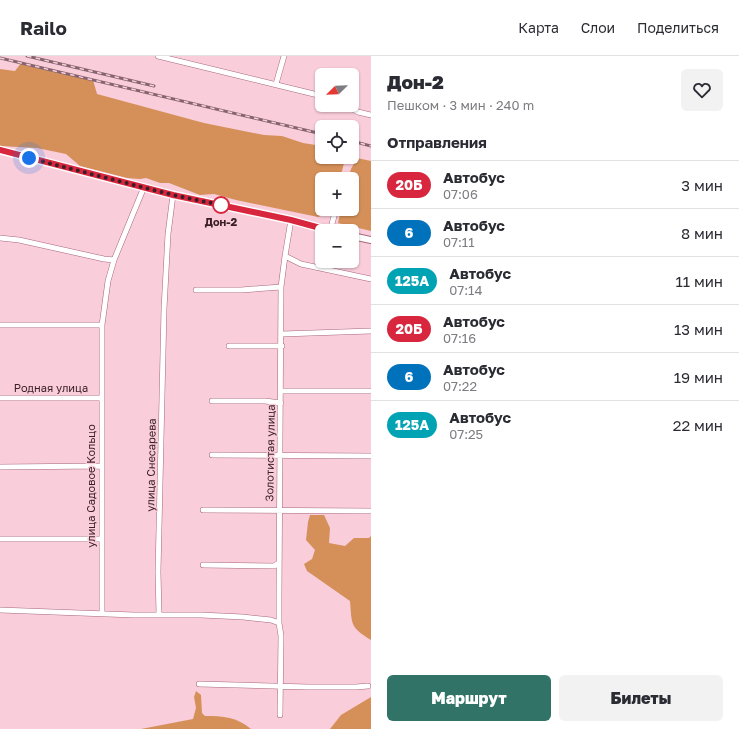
<!DOCTYPE html>
<html lang="ru">
<meta charset="utf-8">
<style>
:root{--surface:#fff;--page:#f2f2f3;--text:#2b2b33;--muted:#7c7c81;--line:#e1e1e2;--accent:#317467}
body{margin:0;font-family:"Golos Text",sans-serif;background:var(--page);color:var(--text);height:100vh;display:flex;flex-direction:column;font-size:15px;white-space:nowrap}
*{box-sizing:border-box;margin:0}
p{font-size:13px;color:var(--muted)}
.icon{flex:none;width:22px;height:22px;fill:none;stroke:currentColor;stroke-width:2;stroke-linecap:round;stroke-linejoin:round}
.map{position:relative;flex:1;overflow:hidden}
.side{display:flex;flex-direction:column;background:var(--surface);width:368px}
.side>*{flex:none}
.badge{padding:0 8px;border-radius:13px;font-size:14px;line-height:26px}
.needle{width:26px;rotate:247deg}
.tools{position:absolute;left:315px;top:12px;display:grid;gap:8px}
.tools a{display:grid;place-items:center;width:44px;height:44px;border-radius:6px;background:var(--surface);box-shadow:0 1px 3px #0004;font-size:20px}
.you{position:absolute;width:20px;height:20px;margin:-10px;border:3px solid #fff;border-radius:50%;background:#1a73e8;box-shadow:0 0 0 6px #1a73e833}
.map>.badge{position:absolute;translate:-50% -50%;box-shadow:0 0 0 2px #fff}
h2{padding:0 16px;font-size:15px;line-height:36px}
.round{display:grid;place-items:center;flex:none;width:42px;height:42px;border-radius:6px;background:var(--page)}
.summary{display:flex;align-items:center;justify-content:space-between;height:68px;padding:0 16px}
h1{font-size:19px;font-weight:800;line-height:30px}
.button{display:flex;gap:8px;margin-top:auto;padding:8px 16px}
.button a{flex:1;height:46px;border-radius:6px;background:var(--accent);color:#fff;font-size:16px;font-weight:800;line-height:46px;text-align:center}
.button a+a{background:var(--page);color:var(--text)}
ul{padding:0;list-style:none}
li{display:flex;align-items:center;gap:12px;height:48px;padding:0 16px;border-top:1px solid var(--line)}
li div{flex:1}
li b{display:block;font-size:15px}
li em{font-style:normal}
li .badge{min-width:44px;font-weight:700;text-align:center}
header{display:flex;align-items:center;gap:24px;box-sizing:border-box;height:56px;padding:0 20px;background:var(--surface);border-bottom:1px solid var(--line)}
header strong{font-size:19px}
nav{display:flex;gap:22px;margin-inline-start:auto;font-size:14px}
main{display:flex;flex:1;min-height:0}
.map>svg:first-child{display:block}
.forest{fill:#d59059}
.lines{fill:none;stroke-linecap:round;stroke-linejoin:round}
.minor-casing{stroke:#a8677d;stroke-width:6}
.tertiary-casing{stroke:#a8677d;stroke-width:8}
.minor{stroke:#fff;stroke-width:5}
.tertiary{stroke:#fff;stroke-width:6}
.rail-casing{stroke:#86646f;stroke-width:3}
.rail{stroke:#f9cdda;stroke-width:1.5;stroke-dasharray:4.5;stroke-linecap:butt}
.line-casing{stroke:#fff;stroke-width:9}
.line{stroke:#d7263d;stroke-width:6}
.walk{stroke:#391e27;stroke-width:4;stroke-dasharray:0 7.2}
.stop-dot{fill:#fff;stroke:#d7263d;stroke-width:2}
.labels{text-anchor:middle;stroke-width:3;stroke-linejoin:round;paint-order:stroke}
.stop-label{font-size:11px;font-weight:bold;fill:#391e27;stroke:#f9cdda}
.street-label{font-size:11px;fill:#391e27;stroke:#f9cdda}
</style>
<header>
<strong>Railo</strong>
<nav><a>Карта</a><a>Слои</a><a>Поделиться</a></nav>
</header>
<main>
<div class="map">
<svg width="371" height="673" viewBox="0 0 371 673">
<rect width="100%" height="100%" fill="#f9cdda"/>
<path class="forest" d="M21 7 93 24 97 38 204 67 264 79 282 80 303 87 322 90V101H344L345 103 340 123H322V153H331L327 158 318 161 236 144 214 138 200 139 169 127H160L146 122 140 123 127 122 80 110 66 98 37 92 0 90V13L15 15Z
M357 102 371 105V175L338 167 341 153H352V123H348L351 113Z
M310 459H324L330 472 329 487 345 490 354 482H369L371 480V584C350 571 352 569 350 545L307 515 304 508 312 503 315 494 306 484 308 466Z
M196 635 201 639 202 657 205 660C223 660 237 661 251 673H141L193 663 196 652 194 641Z
M371 641V673H330L341 659Z"/>
<g class="lines">
<g class="minor-casing">
<path id="minor" d="M158 0 322 40
M276 28 284 0
M346 49 358 56 371 59
M330 175 336 153
M0 182 19 184 104 203 114 204
M285 200 301 208 371 223
M196 234H241L281 231
M0 269H102
M282 278 371 275
M229 290H282
M282 335H371
M0 342H101
M212 345H265L281 347
M212 399 371 400
M0 411 102 410
M203 454 371 455
M0 483H101
M203 509 274 510 279 507
M0 554 134 559H201L243 561 271 564 279 567
M102 557V269L108 225 114 204 144 131
M159 558 158 516 164 253 168 178 173 139
M199 628 308 631H356L368 630
M280 659 281 580 279 567V537L281 231 285 200 291 164"/>
</g>
<g class="tertiary-casing">
<path id="tertiary" d="M0 94 173 139 291 164 331 175
M352 180 371 184"/>
</g>
<use href="#minor" class="minor"/>
<use href="#tertiary" class="tertiary"/>
<g class="rail-casing">
<path id="rail" d="M27 0 154 30
M0 2 322 78
M352 85 371 90"/>
</g>
<use href="#rail" class="rail"/>
</g>
<g class="lines">
<g class="line-casing">
<path id="line" d="M0 94 173 139 291 164 331 175"/>
</g>
<use href="#line" class="line"/>
<path class="walk" d="M29 102 173 139 221 149"/>
</g>
<circle class="stop-dot" cx="221" cy="149" r="8"/>
<g class="labels">
<g class="stop-label">
<text x="221" y="170">Дон-2</text>
</g>
<g class="street-label">
<text x="51" y="336">Родная улица</text>
<text transform="translate(270 397) rotate(-89)" y="4">Золотистая улица</text>
<text transform="translate(151 409) rotate(-89)" y="4">улица Снесарева</text>
<text transform="translate(91 430) rotate(-90)" y="4">улица Садовое Кольцо</text>
</g>
</g>
</svg>
<div class="tools">
<a><svg class="needle" viewBox="-14 -14 28 28"><path d="M0-13l5 13h-10z" fill="#e53935"/><path d="M0 13l5-13h-10z" fill="#7c7c81"/></svg></a>
<a><svg class="icon" aria-label="locate" viewBox="0 0 24 24"><circle cx="12" cy="12" r="6"/><path d="M12 2v4M12 18v4M2 12h4M18 12h4"/></svg></a>
<a>+</a>
<a>−</a>
</div>
<div class="you" style="left:29px;top:102px"></div>
</div>
<section class="side">
<div class="summary"><div><h1>Дон-2</h1><p>Пешком · 3 мин · 240 m</p></div><a class="round"><svg class="icon" aria-label="heart" viewBox="0 0 24 24"><path d="M12 20l-8-8c-3-5 5-10 8-4 3-6 11-1 8 4z"/></svg></a></div>
<h2>Отправления</h2>
<ul>
<li><span class="badge" style="background:#d7263d;color:#fff">20Б</span><div><b>Автобус</b><p>07:06</p></div><em>3 мин</em></li>
<li><span class="badge" style="background:#0072bc;color:#fff">6</span><div><b>Автобус</b><p>07:11</p></div><em>8 мин</em></li>
<li><span class="badge" style="background:#00a3b4;color:#fff">125А</span><div><b>Автобус</b><p>07:14</p></div><em>11 мин</em></li>
<li><span class="badge" style="background:#d7263d;color:#fff">20Б</span><div><b>Автобус</b><p>07:16</p></div><em>13 мин</em></li>
<li><span class="badge" style="background:#0072bc;color:#fff">6</span><div><b>Автобус</b><p>07:22</p></div><em>19 мин</em></li>
<li><span class="badge" style="background:#00a3b4;color:#fff">125А</span><div><b>Автобус</b><p>07:25</p></div><em>22 мин</em></li>
</ul>
<div class="button"><a>Маршрут</a><a>Билеты</a></div>
</section>
</main>
